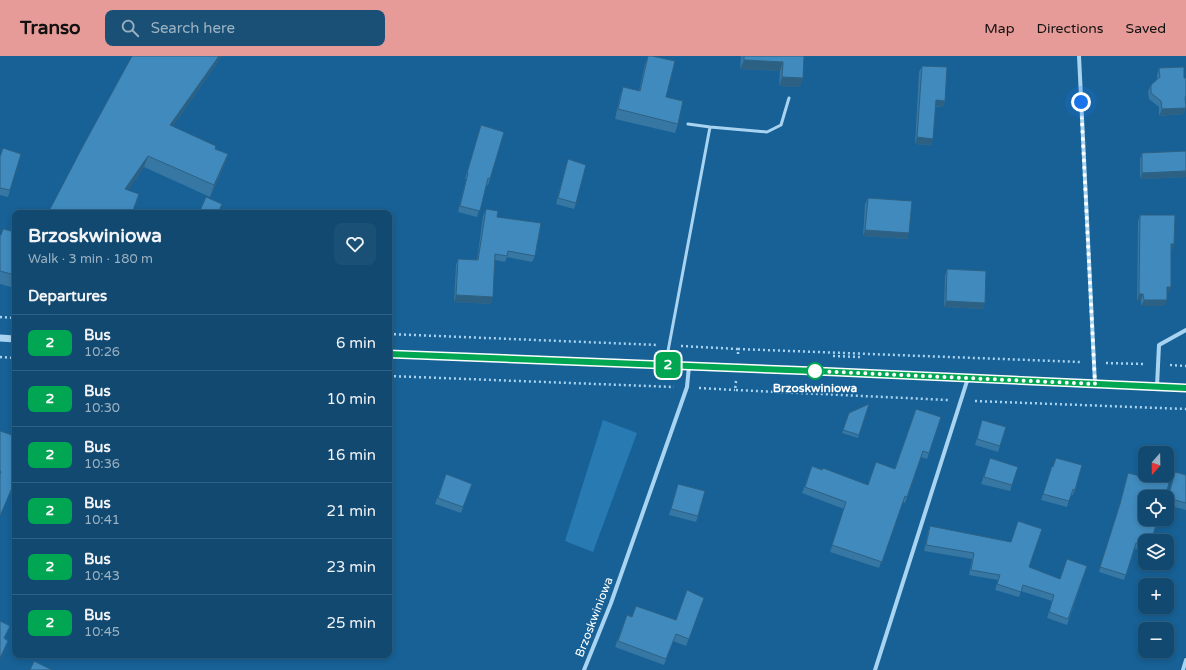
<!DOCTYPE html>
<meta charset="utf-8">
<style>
:root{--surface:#114970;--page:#1a5075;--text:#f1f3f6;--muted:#9cb2c3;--line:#306183;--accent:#e69b98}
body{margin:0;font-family:"Varela Round",sans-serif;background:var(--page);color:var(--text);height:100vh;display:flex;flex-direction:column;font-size:15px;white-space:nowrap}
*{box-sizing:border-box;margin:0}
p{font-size:13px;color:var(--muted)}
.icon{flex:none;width:22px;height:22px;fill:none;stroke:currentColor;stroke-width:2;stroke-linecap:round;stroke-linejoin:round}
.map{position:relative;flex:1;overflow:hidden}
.sheet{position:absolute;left:12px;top:154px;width:380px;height:448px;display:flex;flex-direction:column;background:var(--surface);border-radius:8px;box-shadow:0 2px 6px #0003,0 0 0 1px var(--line)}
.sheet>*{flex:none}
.badge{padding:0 8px;border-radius:6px;font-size:14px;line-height:26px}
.needle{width:26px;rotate:200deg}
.tools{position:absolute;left:1138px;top:390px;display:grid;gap:8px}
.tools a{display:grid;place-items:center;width:36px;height:36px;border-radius:8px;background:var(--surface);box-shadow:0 2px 6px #0003,0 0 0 1px var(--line);font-size:20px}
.you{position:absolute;width:20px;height:20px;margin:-10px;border:3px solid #fff;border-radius:50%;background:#1a73e8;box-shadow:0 0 0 6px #1a73e833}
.map>.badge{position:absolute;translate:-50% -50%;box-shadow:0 0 0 2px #fff}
h2{padding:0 16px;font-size:15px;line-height:36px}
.round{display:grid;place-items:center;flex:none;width:42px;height:42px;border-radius:8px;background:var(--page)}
.headline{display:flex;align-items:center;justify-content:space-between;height:68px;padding:0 16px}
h1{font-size:19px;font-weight:700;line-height:30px}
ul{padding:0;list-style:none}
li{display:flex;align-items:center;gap:12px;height:56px;padding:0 16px;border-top:1px solid var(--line)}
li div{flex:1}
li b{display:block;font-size:15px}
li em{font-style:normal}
li .badge{min-width:44px;font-weight:700;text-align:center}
header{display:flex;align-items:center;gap:24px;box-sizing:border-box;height:56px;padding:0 20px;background:var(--accent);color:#111}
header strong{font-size:19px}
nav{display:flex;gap:22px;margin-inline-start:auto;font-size:14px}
.search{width:280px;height:36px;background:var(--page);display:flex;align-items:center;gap:10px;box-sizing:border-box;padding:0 14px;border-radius:8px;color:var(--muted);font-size:15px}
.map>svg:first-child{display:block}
.green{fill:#277ab2}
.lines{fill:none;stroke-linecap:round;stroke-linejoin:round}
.path{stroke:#a9d4f1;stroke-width:2.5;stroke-dasharray:2 3;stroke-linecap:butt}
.service{stroke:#a9d4f1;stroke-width:3}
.minor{stroke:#a9d4f1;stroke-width:4}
.tertiary{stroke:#a9d4f1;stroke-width:7}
.wall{fill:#3777a3}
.shaded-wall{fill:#2d6184}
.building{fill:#408abd;stroke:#2d6184}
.line-casing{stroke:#fff;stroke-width:9}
.line{stroke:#00a651;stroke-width:6}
.walk{stroke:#fff;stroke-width:4;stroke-dasharray:0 7.2}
.stop-dot{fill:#fff;stroke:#00a651;stroke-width:2}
.labels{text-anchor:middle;stroke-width:3;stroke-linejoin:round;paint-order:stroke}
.stop-label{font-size:12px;font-weight:bold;fill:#fff;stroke:#176196}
.street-label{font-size:12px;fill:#fff;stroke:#176196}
</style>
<header>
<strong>Transo</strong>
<div class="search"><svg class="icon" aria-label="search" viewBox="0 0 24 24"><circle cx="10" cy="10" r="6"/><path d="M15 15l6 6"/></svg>Search here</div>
<nav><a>Map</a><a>Directions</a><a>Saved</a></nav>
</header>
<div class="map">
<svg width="1186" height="614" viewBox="0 0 1186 614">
<rect width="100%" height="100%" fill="#176196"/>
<path class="green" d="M603 364 637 377 593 496 565 485Z"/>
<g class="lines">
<path class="path" d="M0 261 15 262
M389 278 658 289
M681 290 738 293
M738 298V293L1081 306
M833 300 860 301
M0 301 15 302
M1106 307 1145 308
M1170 309 1186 310
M389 320 674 331
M736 325 735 334 948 344
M699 332 735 334
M975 345 1186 353"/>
<path class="service" d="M688 68 710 71
M667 309 668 295 710 71 767 76 781 69 789 42"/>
<path class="minor" d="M1079 0 1095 328
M1157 330 1159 289 1186 274
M584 614 611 547 687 331 689 310
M875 614 968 322
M1183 614 1186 604"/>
<path class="tertiary" d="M0 282 15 283
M389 298 737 312 1186 332"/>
</g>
<path class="wall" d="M132 0H222L173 70 215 93 228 98 224 110 210 141 144 111 128 134 48 157Z
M648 0 678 68 675 77 615 63 620 40 623 31 639 35 645 8Z
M741 0H804L800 31 779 30 780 15 740 13Z
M922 10 945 45 943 51H935L933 83 931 89 915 88 919 16Z
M1159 12 1184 22H1186V47L1184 58 1159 60V51L1149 43 1148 35 1151 29 1157 23V19Z
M481 69 490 123 488 129H486L477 161 458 156 466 123H465Z
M3 92 10 134 8 141 0 139V100Z
M1186 95V121L1140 123V103L1142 97Z
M568 103 576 147 574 153 556 148 566 110Z
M868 142 907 183 863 180 865 148Z
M486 153 497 161 535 200 532 206 507 201 505 206 495 204 491 248 454 246 456 209 458 203 477 204 483 160Z
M1140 159 1174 188 1172 194H1171L1169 237H1167L1165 250H1141V245H1137L1138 165Z
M3 173 15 176V232L0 228V179H1Z
M947 213 985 247 983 253 944 251 945 220Z
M869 348 858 382 842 377 849 357Z
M941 361 927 403 921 401 905 447 902 446 879 512 830 496 844 453 802 437 812 410 868 429 895 413Z
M982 364 1000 390 998 396 975 389Z
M990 402 1018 411 1010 435 981 428Z
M1056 402 1075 434 1072 440 1071 439 1067 451 1041 444 1052 410H1053Z
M1175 416 1186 419V454L1167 449V442Z
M1128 417 1145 485V496L1134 492 1124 524 1099 516 1118 454Z
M446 418 472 428 461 457 435 448Z
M678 428 698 460 696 466 669 459Z
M930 470 1029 511 1060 523 1087 510 1067 569 1047 562 1052 545 1021 535 1019 541 995 534 998 524 969 519 972 503 924 495 928 476Z
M704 542 686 590 673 585 664 609 615 591 627 559 632 561 676 564Z"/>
<path class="shaded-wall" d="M219 0H222L166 80 170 69Z
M744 4 783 6 780 15 740 13Z
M782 21 803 22 800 31 779 30Z
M936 44 945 45 943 51 933 50Z
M1186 52 1184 58 1159 60 1162 53Z
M917 81 933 83 931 89 915 88Z
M228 98 224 110 210 141 214 129Z
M148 100 144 111 121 145 125 133Z
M1186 115V121L1140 123 1142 117Z
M865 174 909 177 907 183 863 180Z
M1171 188H1174L1172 194H1169Z
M1167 231H1171L1169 237H1165Z
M1139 238H1143L1141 245H1137Z
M456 239 493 241 491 248 454 246Z
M15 241V252H11Z
M1144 244H1167L1165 250H1141Z
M946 245 985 247 983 253 944 251Z
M8 585 5 594 0 604V602Z"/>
<path class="building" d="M132 0H219L170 69 216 90 215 93 228 98 214 129 148 100 125 133 139 138 132 157H48L84 88Z
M648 0H652L675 5 666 41 683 45 678 68 618 53 623 31 640 35Z
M744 0H804L803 22 782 21 783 6 744 4Z
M922 10 947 11 945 45 936 44 933 83 917 81Z
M1184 11V22H1186V40L1185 41 1186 52 1162 53 1161 45 1151 37V29L1160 21 1159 12Z
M481 69 504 76 490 123 488 122 480 155 460 150 468 117H467Z
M3 92 21 98 10 134 0 132V101Z
M1186 95V115L1142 117V97Z
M568 103 586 109 576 147 558 142Z
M206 141 222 148 218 157H199Z
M868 142 912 145 909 177 865 174Z
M486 153 498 155 497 161 541 167 535 200 508 195 507 200 495 198 493 241 456 239 458 203 478 204Z
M1140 159H1175L1174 188H1171V231H1167V244H1144L1143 238H1139Z
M3 173 15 176V219L0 215V179H1Z
M947 213 986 215 985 247 946 245Z
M869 348 859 379 843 374 849 357Z
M916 353 941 361 929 397 923 395 907 441 905 440 882 506 832 489 846 446 805 431 812 410 822 414 823 412 868 429 876 406 895 413Z
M982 364 1006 371 1000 390 977 383Z
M0 375 15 380V425L0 460V418L1 416 0 415Z
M389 398 392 399 389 409Z
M990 402 1018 411 1012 429 984 421Z
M1056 402 1082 409 1075 434 1073 433 1069 445 1043 438 1052 410 1053 411Z
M1175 416 1186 419V447L1168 442Z
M1128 417 1169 427 1165 441H1145V463H1158L1151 485H1145V490L1136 487 1126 519 1100 511 1120 448Z
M446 418 472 428 463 451 438 442Z
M678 428 705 435 698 460 671 453Z
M1018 465 1042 473 1029 511 1060 523 1067 503 1087 510 1068 563 1049 556 1054 539 1023 529 1021 536 997 528 1000 519 971 514 974 497 926 489 930 470 1011 486Z
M687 534 704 542 689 583 676 578 666 603 618 585 627 559 632 561 636 550 676 564Z
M0 565 10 570 4 582 8 585 0 602Z
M34 605 52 614H30Z"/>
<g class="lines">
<g class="line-casing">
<path id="line" d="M389 298 815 315 1186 332"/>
</g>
<use href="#line" class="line"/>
<path class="walk" d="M815 315 1095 328 1081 46"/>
</g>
<circle class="stop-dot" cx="815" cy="315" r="8"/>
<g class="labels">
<g class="stop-label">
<text x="815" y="336">Brzoskwiniowa</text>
</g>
<g class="street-label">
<text transform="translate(594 561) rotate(-69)" y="4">Brzoskwiniowa</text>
</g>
</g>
</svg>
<div class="tools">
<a><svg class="needle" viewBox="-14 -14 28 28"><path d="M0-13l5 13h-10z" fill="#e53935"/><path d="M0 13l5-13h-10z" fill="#9cb2c3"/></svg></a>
<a><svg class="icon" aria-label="locate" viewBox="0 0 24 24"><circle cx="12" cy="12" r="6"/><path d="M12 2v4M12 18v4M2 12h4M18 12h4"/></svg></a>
<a><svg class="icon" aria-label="layers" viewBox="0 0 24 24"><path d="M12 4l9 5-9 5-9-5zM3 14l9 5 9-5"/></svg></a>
<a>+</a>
<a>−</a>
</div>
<div class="you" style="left:1081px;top:46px"></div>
<b class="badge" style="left:668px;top:309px;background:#00a651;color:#fff">2</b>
<section class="sheet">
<div class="headline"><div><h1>Brzoskwiniowa</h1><p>Walk · 3 min · 180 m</p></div><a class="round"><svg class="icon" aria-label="heart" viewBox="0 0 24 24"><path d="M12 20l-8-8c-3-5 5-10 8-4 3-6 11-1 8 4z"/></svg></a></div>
<h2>Departures</h2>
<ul>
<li><span class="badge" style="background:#00a651;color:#fff">2</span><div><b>Bus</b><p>10:26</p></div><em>6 min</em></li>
<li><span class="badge" style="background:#00a651;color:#fff">2</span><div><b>Bus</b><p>10:30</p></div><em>10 min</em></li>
<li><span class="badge" style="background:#00a651;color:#fff">2</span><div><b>Bus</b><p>10:36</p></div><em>16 min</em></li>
<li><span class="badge" style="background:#00a651;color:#fff">2</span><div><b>Bus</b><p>10:41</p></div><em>21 min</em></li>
<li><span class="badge" style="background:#00a651;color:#fff">2</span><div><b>Bus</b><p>10:43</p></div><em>23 min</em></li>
<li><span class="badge" style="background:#00a651;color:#fff">2</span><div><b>Bus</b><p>10:45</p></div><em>25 min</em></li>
</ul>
</section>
</div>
